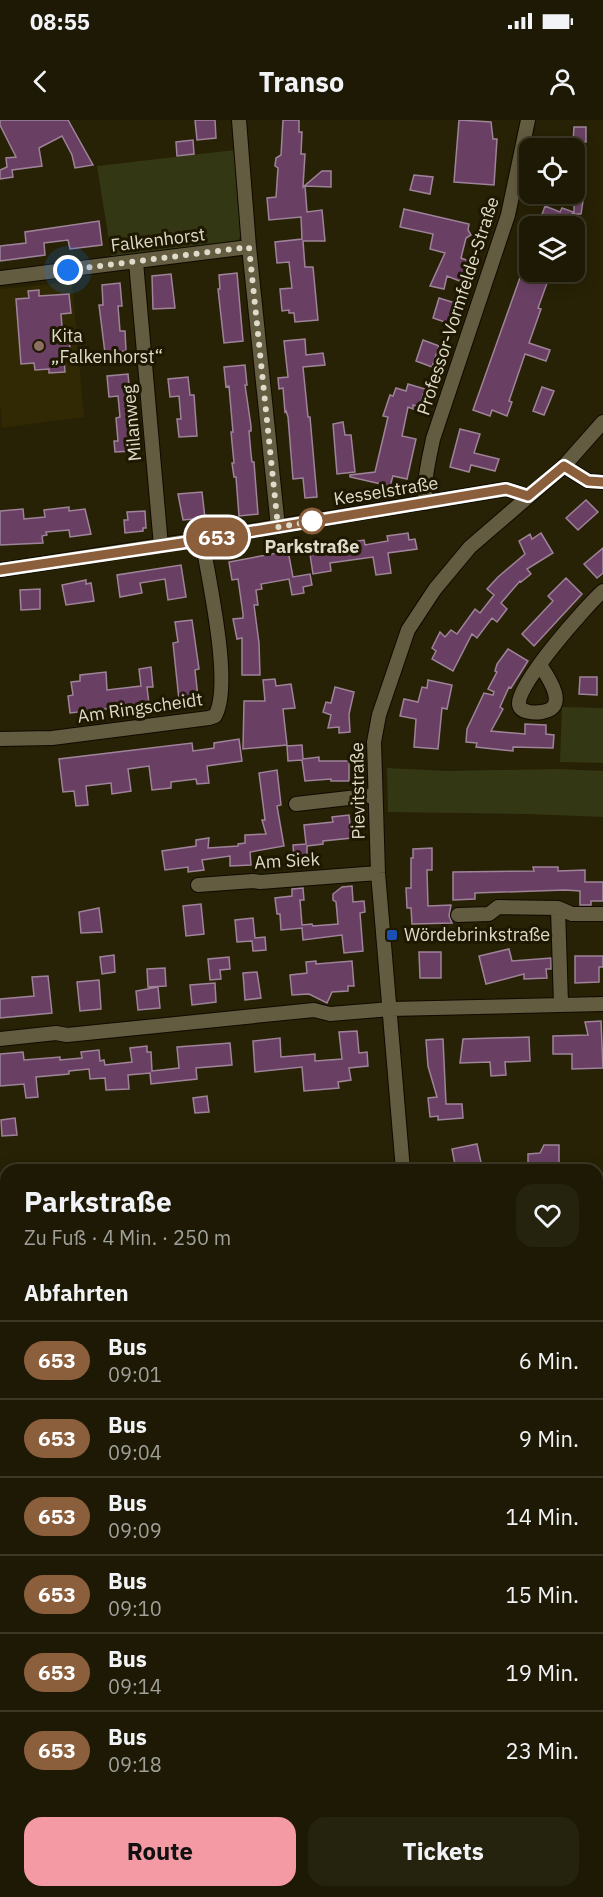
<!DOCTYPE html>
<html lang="de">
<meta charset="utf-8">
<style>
:root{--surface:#1d1904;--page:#25220e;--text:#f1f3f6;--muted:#a0a09a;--line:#3b3826;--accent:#f49aa5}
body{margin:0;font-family:"IBM Plex Sans",sans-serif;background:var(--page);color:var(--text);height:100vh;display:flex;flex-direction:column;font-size:22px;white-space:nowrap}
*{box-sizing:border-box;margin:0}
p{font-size:20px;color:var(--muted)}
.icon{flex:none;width:33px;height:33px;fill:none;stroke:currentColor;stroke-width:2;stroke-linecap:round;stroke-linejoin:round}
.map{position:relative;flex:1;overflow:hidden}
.details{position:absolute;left:0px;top:1044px;width:603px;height:734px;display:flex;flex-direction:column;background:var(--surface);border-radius:18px 18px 0 0;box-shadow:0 3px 15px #0003,0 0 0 2px var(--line)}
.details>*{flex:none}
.badge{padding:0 12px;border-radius:20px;font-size:21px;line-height:39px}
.controls{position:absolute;left:519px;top:18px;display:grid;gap:12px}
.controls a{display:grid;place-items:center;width:66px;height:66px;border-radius:12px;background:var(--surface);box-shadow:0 3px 15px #0003,0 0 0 2px var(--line);font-size:30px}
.you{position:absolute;width:30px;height:30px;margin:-15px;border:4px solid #fff;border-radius:50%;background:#1a73e8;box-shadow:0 0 0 9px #1a73e833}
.map>.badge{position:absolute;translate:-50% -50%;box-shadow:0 0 0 3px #fff}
h2{padding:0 24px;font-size:22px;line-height:54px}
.round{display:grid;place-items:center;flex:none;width:63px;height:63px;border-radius:18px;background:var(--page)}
.summary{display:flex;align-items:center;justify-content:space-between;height:102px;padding:0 24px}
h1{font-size:28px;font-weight:800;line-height:45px}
.cta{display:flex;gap:12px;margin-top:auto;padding:12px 24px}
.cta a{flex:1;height:69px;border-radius:18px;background:var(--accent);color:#111;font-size:24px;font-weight:800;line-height:69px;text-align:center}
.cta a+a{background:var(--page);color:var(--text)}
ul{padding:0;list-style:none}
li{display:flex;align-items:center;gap:18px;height:78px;padding:0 24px;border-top:2px solid var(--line)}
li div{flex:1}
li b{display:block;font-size:22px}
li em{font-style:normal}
li .badge{min-width:66px;font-weight:700;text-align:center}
.status{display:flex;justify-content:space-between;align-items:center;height:42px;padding:0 30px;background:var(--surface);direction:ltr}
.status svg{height:16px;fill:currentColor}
header{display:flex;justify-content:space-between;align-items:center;height:78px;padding:0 24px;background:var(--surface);font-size:27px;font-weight:800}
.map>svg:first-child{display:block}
.built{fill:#302903}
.green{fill:#343713}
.building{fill:#694064;stroke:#9e8399;stroke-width:1.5}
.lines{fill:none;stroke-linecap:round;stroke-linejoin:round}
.minor-casing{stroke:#100a00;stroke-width:16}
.minor{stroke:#635c40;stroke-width:14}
.line-casing{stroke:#fff;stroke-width:14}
.line{stroke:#8b5e3c;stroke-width:9}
.walk{stroke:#dfdbcb;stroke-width:6;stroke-dasharray:0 10.8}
.education-dot{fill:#8d6e63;stroke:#1e1800;stroke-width:2}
.stop-dot{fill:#fff;stroke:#8b5e3c;stroke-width:3}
.transit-dot{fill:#1a4fb4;stroke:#1e1800;stroke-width:2}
.labels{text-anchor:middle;stroke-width:6;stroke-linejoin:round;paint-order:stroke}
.street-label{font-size:18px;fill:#dfdbcb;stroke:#1e1800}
.poi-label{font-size:18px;fill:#dfdbcb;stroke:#1e1800;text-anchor:start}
.stop-label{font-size:18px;font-weight:bold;fill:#dfdbcb;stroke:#1e1800}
</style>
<div class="status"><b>08:55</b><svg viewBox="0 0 49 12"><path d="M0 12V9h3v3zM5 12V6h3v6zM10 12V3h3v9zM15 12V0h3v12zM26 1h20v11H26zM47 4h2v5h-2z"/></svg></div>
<header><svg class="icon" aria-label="back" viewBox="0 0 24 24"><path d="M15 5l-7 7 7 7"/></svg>Transo<svg class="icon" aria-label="person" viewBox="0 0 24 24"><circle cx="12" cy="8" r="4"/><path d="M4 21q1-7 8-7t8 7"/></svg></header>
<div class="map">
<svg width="603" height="1777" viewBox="0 0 603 1777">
<rect width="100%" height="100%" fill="#272105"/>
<path class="built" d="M72 162 84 297 2 308 0 284V169Z"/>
<path class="green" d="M235 30 242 111 239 119 233 125 112 140 97 46Z
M562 587 603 588V643L560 642Z
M387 648 447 651 558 649 603 651V697L527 694 388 692Z"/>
<path class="building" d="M0 0H68L93 45 75 48 72 35 62 16 39 28 42 46 12 50 13 57 0 59V50L7 47 6 38 16 37 0 5Z
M195 0H215L216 18 197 20Z
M283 0H299V12H302L301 34H305L303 67 322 51H331V67L305 66 307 92 322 90 325 121H303L305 147H313L318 200 295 202 294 193H289V190L282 191 280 169 292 168 289 142 277 143 275 122 302 119 301 97 269 100 267 78 276 77 278 48 275 46 276 38 281 35Z
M459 0 491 2 493 19H497L494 65 454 62Z
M574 7H586V22H573Z
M193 20 194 34 177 36 176 22Z
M414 55 433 57 430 74 410 70Z
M574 59 586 61 581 94H574Z
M545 86 560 92 562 88 573 92 568 106H538Z
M404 89 469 104 468 110 471 115 466 118 461 138 469 141 462 162 447 156 444 169 430 166 445 133 430 129 433 114 400 107Z
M99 101 102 125 70 129 68 120 44 123 45 135 0 141V126L26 123 25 112Z
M522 152H551L538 188 541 189 529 223 550 230 546 241 525 234 509 281 512 282 507 296 492 290 490 296 473 290Z
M237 153 243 221 224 223 218 169H220L219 155Z
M171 154 175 188 153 189 152 156Z
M120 163 122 186H118L120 211H125L126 231 105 233 99 185H103L102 165Z
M39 170V176L69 174 71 193 61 194 63 219 69 218 71 239H64L65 252 49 253V249L35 250 34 243 21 244 16 179 29 178 28 171Z
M439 178 455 183 448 203 433 198Z
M305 219 306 235 323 233 325 245 303 247 308 297H310L317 377 305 378 303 358 293 359 288 297 286 291 285 292 283 268 279 269 278 258 288 257 284 221Z
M423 220 439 226 432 247 416 241Z
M245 245 247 265H245L251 306V311H249L251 334 252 342H254L258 394 239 396 236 357H234L232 343H234L231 312H233L230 278 229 266 226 267 224 247Z
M128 254 132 296H135L137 320H133V331L115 332 114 321H118L116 298 120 297 118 276 109 277 107 256Z
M188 257 190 275H194L197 316 179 317 177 299H181L179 276 170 277 168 259Z
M408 264 425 269 419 287 413 285V289L408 287 402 316 416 319 407 359 393 356 390 366 350 357V355L375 352 388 297 383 296 390 275 393 276 396 268 406 271Z
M542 267 554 271 544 295 533 291Z
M343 302 345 315H351L355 352 337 354 333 304Z
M460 309 480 314 474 333 499 339 495 351 471 345 469 352 450 347Z
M202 372 205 398 183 400 178 374Z
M586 380 598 392 578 410 566 398Z
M69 387V391L85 389 91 414 70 417 69 410 46 412 47 415 42 416 43 423 0 425V391L23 389 24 399 45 397 44 390Z
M145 391 146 408H143V411L125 413 124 400H128L127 392Z
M408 413 409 420 415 419 417 429 388 433 391 453 376 455 373 437 330 443 331 451 313 454 309 428 364 420 365 425 388 421 387 416Z
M541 413 553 433 527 449 531 454 521 462 520 461 501 483 507 489 497 502 492 498 477 518 472 514 453 551 432 539 436 531 432 528 440 512 445 517 451 510 457 514 475 489 480 493 494 475 487 469 498 457 525 434 519 421 530 414 532 419Z
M603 428V453L597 458 584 444Z
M288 431 293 457 310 454 312 465 303 467 304 473 292 475 289 459 261 464 262 469 256 470 258 485H254L259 523 260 555H242V518L237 519 233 499 243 498V494L238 459 232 460 229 442Z
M181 445 186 477 168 480 165 459 140 463 142 473 120 477 117 455Z
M566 458 582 474 534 526 522 514 553 481 548 476Z
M86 460V464L91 463 94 481 66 485 62 465Z
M40 469V489L21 490 20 470Z
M192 500 199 549 195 550 198 577 179 580 173 523 178 522 175 502Z
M508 529 528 541 511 568 509 567 500 587 503 589 491 611 525 614V604L546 605V614L554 615 553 628 513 627V631L476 627 477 623 466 622 467 609 484 573 493 575 494 572 488 569 497 552 495 551 497 544Z
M151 547 153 567H147L149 584 70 593 68 576 73 575 71 562 80 561V555L106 552 107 570 141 566 139 549Z
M580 557H597V575L579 574Z
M275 559 276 566 291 564 295 588 283 589 287 625 243 629 244 581H265L263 560Z
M428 560 452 565 447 589 442 588 438 629 414 627 416 599 400 596 404 579 418 582 422 567 427 568Z
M335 567 354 572 349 594 350 612 339 613V607L328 608 331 595 323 592 326 582 331 583Z
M239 619 242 641 207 646 209 663 197 664 196 659 171 662V668L152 670 149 646 128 649 131 671 112 674 111 663 86 666 88 685 76 686 74 671 63 672 59 639 192 623 193 631 214 628V623Z
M302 625 303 639 319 637V641H349V661H331V659L305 661 302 640 288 641 287 626Z
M277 650 281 685 277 686 284 726 250 732 251 745 230 746V736L202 740 204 750 188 752V747L165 750 162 731 196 726V720L209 718 208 728 238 726V724L245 723V715L266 714 262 700H265L259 653Z
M349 695 352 718 323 721V724L307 726V739L294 740 293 725 306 724 304 705 333 702 332 697Z
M432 728V750H427L428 786 451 785 449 796 452 803 412 804 411 788H407L406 768H411V738H413V729Z
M533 747H558V751L585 750V762H603V781H591V785H580V771L565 770 475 773V779L453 780V752L534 751Z
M352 766 353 782 364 781 365 792 360 793 363 831 344 833 342 815 303 820 302 808 281 810 280 794H277L275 778 292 776V769L303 768 304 780H300L302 805 312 804 313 806 338 804 336 782 333 780V774L342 767Z
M201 784 204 814 186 816 183 786Z
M99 788 102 812 81 813 79 792Z
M253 798 255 818 265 817 266 830 253 831 252 821 237 822 235 800Z
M509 829 512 841 551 838V849H546L547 858 524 859V854L486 864 479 836Z
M419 832H441V858H420Z
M114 835 115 852 102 854 100 837Z
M575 836H603V847H599V862L575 863Z
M229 837 230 849 220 850 221 859 210 860 208 839Z
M316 841V844L352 841 354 866H348V871L332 872 327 883 309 874 292 875 290 855 307 853 306 842Z
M165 848 166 866 148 867 147 849Z
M257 852 261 878 245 880 243 853Z
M48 856 52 893 0 898V879L34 876 32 857Z
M99 860 101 889 80 891 77 862Z
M215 863 216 882 192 885 190 865Z
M158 867 160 888 138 890 136 871Z
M601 901 603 948 572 949V934H553V916L588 915 585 902Z
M357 911 359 933 367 932 368 946 349 948 351 960 338 962 339 968 304 971 302 947 255 952 253 921 280 918 281 937 315 934V941L342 939 339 912Z
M529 917 530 941 505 942 506 955 491 956 490 942 460 943 463 919Z
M443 919 446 984H462L463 998 438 1000V996L430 997 428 978 437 977 428 946 426 920Z
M230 923 232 945 196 948 197 959 151 964 150 953 128 955 129 969 106 970 105 958 90 959 89 949 69 951V954L36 957 38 977 26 978 24 964 0 966V934L23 932 24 940 60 937V940L82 938 81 932 99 930 100 941 104 940 105 945 132 942 130 928 147 926V932H151L152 951 179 948 177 927Z
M207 976 209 992 195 993 193 978Z
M15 998 17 1015 2 1016 1 1000Z
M477 1024 482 1047 456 1050 452 1029Z
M544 1025H559V1046L544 1050H528V1034L540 1033Z"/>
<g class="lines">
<g class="minor-casing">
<path id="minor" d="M239 0 249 127 278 407
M136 142 161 426
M0 158 249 127
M564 346 588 361 603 362
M426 383C423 360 429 340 433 319L508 95 528 0
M0 450 202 419 506 369 528 376
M540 545C548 557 570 588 542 592 535 593 520 593 519 584 517 564 587 485 603 471
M0 619 52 618 209 598 215 596C233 565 208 457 202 419
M296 684 375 675
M198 765 253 761 260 762 378 753
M558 788 561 884
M458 795 489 794 498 787 558 788 572 794H603
M0 919 56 913 67 915 314 890 330 894 391 889 603 884
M403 1050 378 753 374 622 379 595 408 510 435 469 470 427 564 346 603 302
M597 1103H603
M597 1247 603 1245
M597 1362 601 1379
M597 1698 603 1699
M596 1772 598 1777"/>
</g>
<use href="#minor" class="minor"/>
</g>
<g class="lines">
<g class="line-casing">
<path id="line" d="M0 450 182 423 506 369 528 376 564 346 588 361 603 362"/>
</g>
<use href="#line" class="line"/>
<path class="walk" d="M68 150 249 127 278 407 320 400 312 401"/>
</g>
<circle class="education-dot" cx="39" cy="226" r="6"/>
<circle class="stop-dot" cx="312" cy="401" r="12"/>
<rect class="transit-dot" x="386" y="809" width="12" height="12" rx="3"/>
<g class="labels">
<g class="street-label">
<text transform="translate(158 120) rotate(-7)" y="6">Falkenhorst</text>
<text transform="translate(458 186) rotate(-72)" y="6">Professor-Vormfelde-Straße</text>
<text transform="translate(132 303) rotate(-95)" y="6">Milanweg</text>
<text transform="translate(386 371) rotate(-9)" y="6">Kesselstraße</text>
<text transform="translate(140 588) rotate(-8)" y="6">Am Ringscheidt</text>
<text transform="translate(358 671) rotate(-91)" y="6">Pievitstraße</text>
<text transform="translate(287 741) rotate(-3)" y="6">Am Siek</text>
</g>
<g class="poi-label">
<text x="51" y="222">Kita<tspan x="51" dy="21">„Falkenhorst“</tspan></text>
<text x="404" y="821">Wördebrinkstraße</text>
</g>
<g class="stop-label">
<text x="312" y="433">Parkstraße</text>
</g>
</g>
</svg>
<div class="controls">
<a><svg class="icon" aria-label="locate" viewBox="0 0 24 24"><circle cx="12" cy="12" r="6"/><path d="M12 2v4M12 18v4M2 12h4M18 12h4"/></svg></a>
<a><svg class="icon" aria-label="layers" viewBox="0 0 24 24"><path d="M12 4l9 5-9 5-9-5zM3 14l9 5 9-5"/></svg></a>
</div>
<div class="you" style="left:68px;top:150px"></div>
<b class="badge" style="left:217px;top:417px;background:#8b5e3c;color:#fff">653</b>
<section class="details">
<div class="summary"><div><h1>Parkstraße</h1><p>Zu Fuß · 4 Min. · 250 m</p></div><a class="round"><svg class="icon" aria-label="heart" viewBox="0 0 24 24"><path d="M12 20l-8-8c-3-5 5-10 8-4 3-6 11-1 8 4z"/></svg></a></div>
<h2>Abfahrten</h2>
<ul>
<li><span class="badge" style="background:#8b5e3c;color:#fff">653</span><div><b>Bus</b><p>09:01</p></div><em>6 Min.</em></li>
<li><span class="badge" style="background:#8b5e3c;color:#fff">653</span><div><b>Bus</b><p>09:04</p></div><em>9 Min.</em></li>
<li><span class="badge" style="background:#8b5e3c;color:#fff">653</span><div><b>Bus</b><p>09:09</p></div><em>14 Min.</em></li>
<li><span class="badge" style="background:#8b5e3c;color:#fff">653</span><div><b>Bus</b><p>09:10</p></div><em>15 Min.</em></li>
<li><span class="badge" style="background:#8b5e3c;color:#fff">653</span><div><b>Bus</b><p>09:14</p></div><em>19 Min.</em></li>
<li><span class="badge" style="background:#8b5e3c;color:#fff">653</span><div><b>Bus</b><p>09:18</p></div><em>23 Min.</em></li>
</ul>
<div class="cta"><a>Route</a><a>Tickets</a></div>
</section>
</div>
